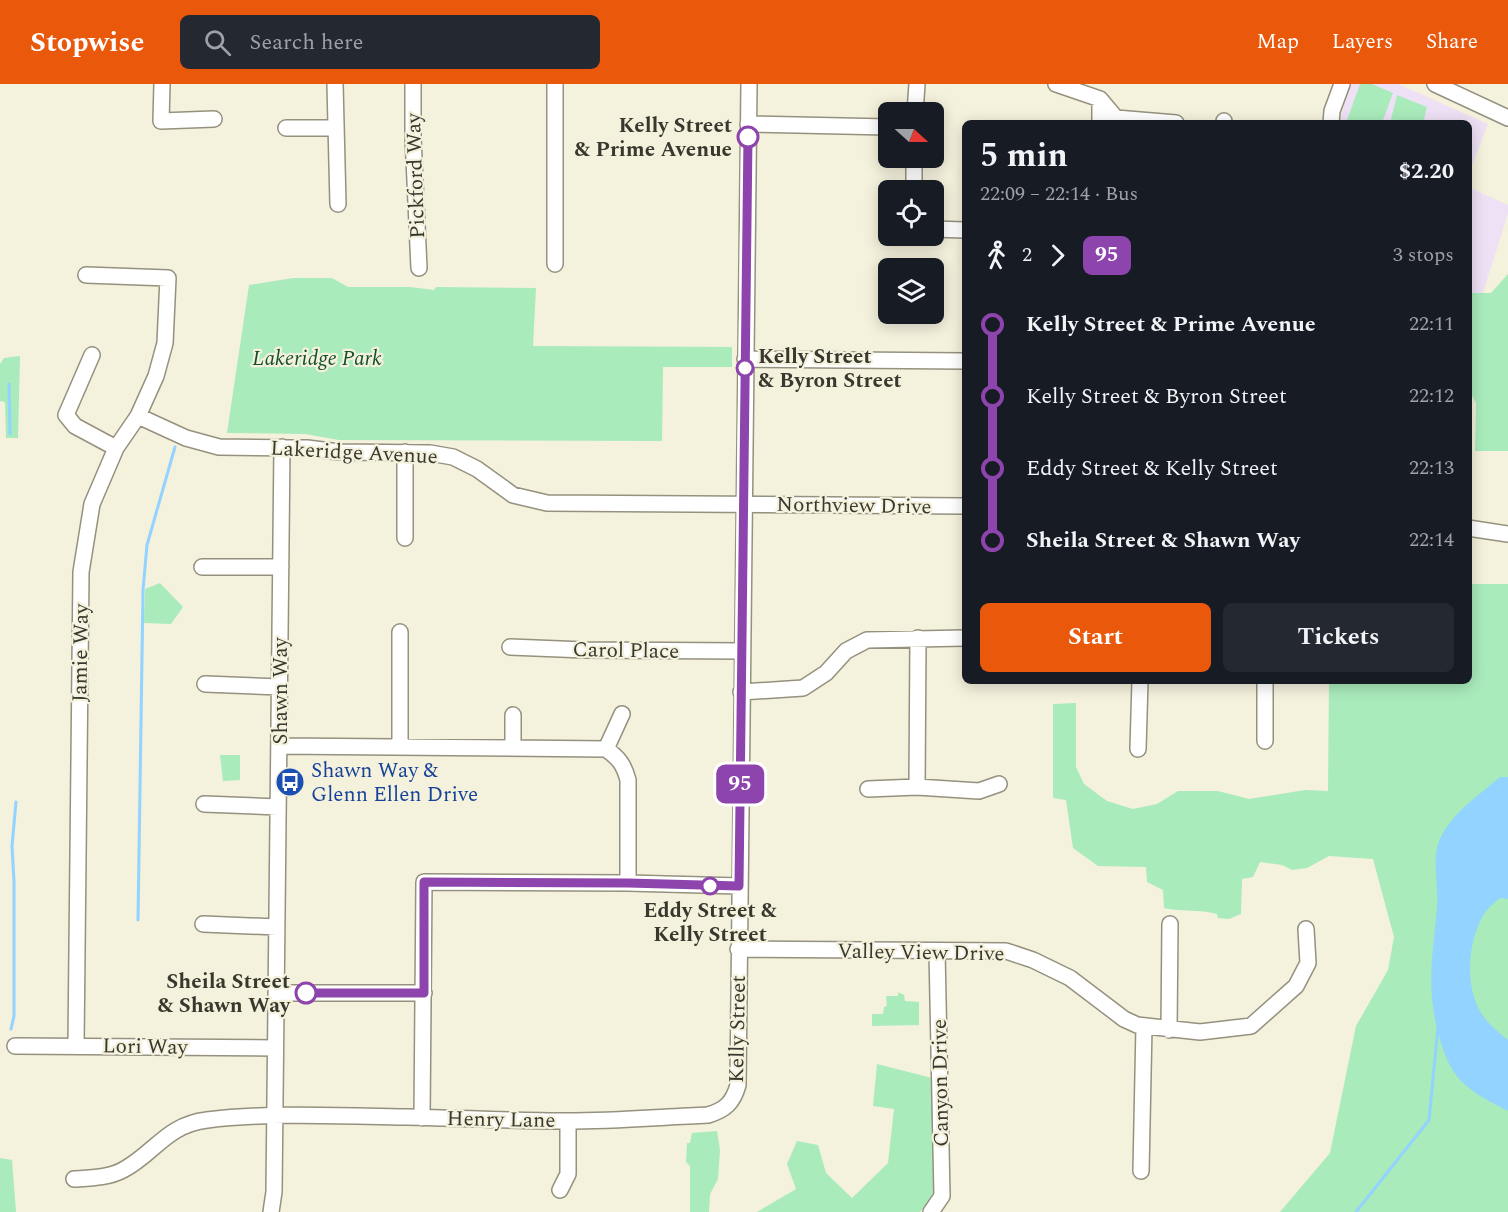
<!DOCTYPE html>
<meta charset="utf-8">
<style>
:root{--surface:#171b24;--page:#242831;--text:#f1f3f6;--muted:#9ea1a6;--accent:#ea580c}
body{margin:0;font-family:Spectral,serif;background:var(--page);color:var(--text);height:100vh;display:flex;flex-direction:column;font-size:22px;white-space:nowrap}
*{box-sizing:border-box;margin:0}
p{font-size:20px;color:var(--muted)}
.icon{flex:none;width:33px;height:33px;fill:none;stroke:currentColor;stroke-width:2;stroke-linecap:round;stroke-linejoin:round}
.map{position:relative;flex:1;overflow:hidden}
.panel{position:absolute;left:962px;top:36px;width:510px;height:564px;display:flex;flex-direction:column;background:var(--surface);border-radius:9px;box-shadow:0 3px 15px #0003}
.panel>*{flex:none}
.badge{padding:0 12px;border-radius:9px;font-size:21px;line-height:39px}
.needle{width:39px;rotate:111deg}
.buttons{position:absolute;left:878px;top:18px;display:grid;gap:12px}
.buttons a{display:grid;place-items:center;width:66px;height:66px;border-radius:9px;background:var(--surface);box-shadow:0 3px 15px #0003;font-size:30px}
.map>.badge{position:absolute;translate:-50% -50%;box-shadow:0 0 0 3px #fff}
.legs{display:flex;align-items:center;gap:9px;height:66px;padding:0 18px;font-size:20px}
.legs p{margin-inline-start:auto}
.head{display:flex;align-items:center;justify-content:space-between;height:102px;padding:0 18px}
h1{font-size:33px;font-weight:700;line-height:45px}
.action{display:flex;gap:12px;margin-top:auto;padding:12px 18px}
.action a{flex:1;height:69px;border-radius:9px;background:var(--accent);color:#fff;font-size:24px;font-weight:700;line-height:69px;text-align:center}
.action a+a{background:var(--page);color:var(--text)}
ul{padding:0 18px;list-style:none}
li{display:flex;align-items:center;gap:21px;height:72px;font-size:22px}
li i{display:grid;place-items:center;width:9px;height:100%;margin:0 8px;background:currentColor}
li i::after{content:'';width:15px;height:15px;margin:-8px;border:4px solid;border-radius:50%;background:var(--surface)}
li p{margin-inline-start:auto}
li:first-child i{background:linear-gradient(#0000 50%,currentColor 0)}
li:last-child i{background:linear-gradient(currentColor 50%,#0000 0)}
header{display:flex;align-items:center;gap:36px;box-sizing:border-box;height:84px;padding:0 30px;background:var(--accent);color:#fff}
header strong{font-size:28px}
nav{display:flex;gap:33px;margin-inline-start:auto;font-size:21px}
.search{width:420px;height:54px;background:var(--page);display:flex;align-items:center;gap:15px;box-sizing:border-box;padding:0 21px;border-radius:9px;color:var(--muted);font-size:22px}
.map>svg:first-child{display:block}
.education{fill:#eee1f5}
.green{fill:#a9ebbb}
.water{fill:#92d3ff}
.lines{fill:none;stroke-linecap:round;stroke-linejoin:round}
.stream{stroke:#92d3ff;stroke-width:3}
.minor-casing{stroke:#95917e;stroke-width:18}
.minor{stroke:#fff;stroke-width:15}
.line-1-casing{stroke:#fff;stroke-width:14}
.line-1{stroke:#8e44ad;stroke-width:9}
.stop-1-dot{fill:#fff;stroke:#8e44ad;stroke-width:3}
.labels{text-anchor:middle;stroke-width:4.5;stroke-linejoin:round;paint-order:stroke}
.stop-label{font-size:21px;font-weight:bold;fill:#39382f;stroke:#f4f1dc;text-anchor:end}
.street-label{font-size:21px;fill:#39382f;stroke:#f4f1dc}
.park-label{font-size:21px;font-style:italic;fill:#134f2b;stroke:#f4f1dc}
.transit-label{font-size:21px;fill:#164399;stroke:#f4f1dc;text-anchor:start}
</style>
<header>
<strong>Stopwise</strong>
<div class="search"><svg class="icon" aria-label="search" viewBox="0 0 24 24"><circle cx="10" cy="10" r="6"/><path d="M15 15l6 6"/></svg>Search here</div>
<nav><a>Map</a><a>Layers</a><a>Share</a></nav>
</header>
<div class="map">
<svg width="1508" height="1128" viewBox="0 0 1508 1128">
<rect width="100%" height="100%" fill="#f4f1dc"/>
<path class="education" d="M1350 0H1398L1488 40 1469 89 1468 39H1339Z
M1468 103 1508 121V129L1483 209H1469Z"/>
<path class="green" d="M1360 0H1372L1393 9 1382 39H1346Z
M1397 11 1427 23 1423 39H1390Z
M1508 190V367H1475L1476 319 1468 304 1469 209H1491Z
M293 194H332L348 203H410L434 206 436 203 536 204 533 262 732 263V283H663L662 357 339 356 305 350 227 349 249 201Z
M20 272 18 354H6L5 318 0 317V280L4 274Z
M160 499 183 523 171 540 144 539 145 505Z
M1469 500H1508V1128H1280L1330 1069 1356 942 1388 886 1394 853 1373 775 1329 772 1307 784 1292 786 1282 781 1260 778 1253 793 1242 795 1241 830 1229 835 1218 834 1217 830C1199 825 1182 828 1164 824L1163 806 1147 798 1146 783 1098 782 1073 764 1066 716 1053 714V620L1076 619V683L1084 700 1107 717 1133 725 1157 720 1178 707H1218L1249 715 1305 706 1328 707 1329 597H1468Z
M220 671H240V696L223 697Z
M898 908 904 911 905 917 919 918V941L872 942V930H883L884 923 887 922 886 912H898Z
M877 980 932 994 935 1111 920 1128H757L796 1105 787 1080 797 1057 818 1061 826 1089 852 1114 888 1079 894 1025 873 1022Z
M717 1047 720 1066 718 1095 710 1110 709 1128H690V1082L686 1078 687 1059H690L692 1049Z
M0 1074 12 1076 16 1128H0Z"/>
<path class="water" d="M1500 693H1508V815L1500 814C1495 818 1490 822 1486 827 1469 851 1465 895 1477 921 1483 936 1496 946 1508 956V1027C1490 1018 1468 1007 1456 991 1447 979 1442 963 1438 949 1426 903 1433 869 1437 823 1439 801 1431 775 1440 755 1452 729 1479 711 1500 693Z"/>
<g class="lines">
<path class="stream" d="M9 300 10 350
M138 836 143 506 147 461 175 363
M11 945 14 932V798L12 762 16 718
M1356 1128 1429 1036 1438 943"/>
<g class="minor-casing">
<path id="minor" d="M162 0 161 37 214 35
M335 0 338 120
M413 0V53L419 184
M1056 0 1100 15 1116 34 1176 39
M1435 0 1508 34
M915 28 917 0
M1224 37V39
M1100 39V15
M1331 39 1332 27 1342 0
M748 40 888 43
M286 44H335
M914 106V74
M933 145 964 146
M555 180V0
M92 271 66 331 75 342 116 364
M745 275 964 277
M138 332 186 354 219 363 307 364 339 368 430 369 453 373 477 385 513 411 547 419 964 422
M405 368V454
M1468 444 1508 450
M202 483H281
M510 563 585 566 742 567
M205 600 280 603
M741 608 803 604 826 589 846 567 867 556 964 554
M1265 657V597
M279 662 606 665
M400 663V548
M513 663V631
M606 665C619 674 624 681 628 696V799
M606 665 622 630
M1138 665 1140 597
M917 703 918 554
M868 705 917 703 979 707 999 700
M204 720 278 723
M203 840 277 843
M738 865 1006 867 1033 876 1070 894 1124 935 1137 941 1200 948 1251 942 1296 902 1308 879 1306 845
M276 909H424
M1169 946 1170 840
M76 961 81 488 92 420 116 364 138 332 156 292 165 259 168 194 86 191
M15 962 275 964
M422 1034 424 798 628 799 739 802
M1141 1087 1144 942
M74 1095C90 1094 108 1094 123 1086 155 1069 166 1041 207 1036 273 1028 341 1032 407 1033 460 1034 514 1037 567 1037 614 1037 661 1033 708 1031 725 1026 733 1019 738 1001L749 0
M560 1106 568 1090V1037
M271 1128 274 1108 282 363
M931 1128 942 1112 937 867"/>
</g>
<use href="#minor" class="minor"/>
</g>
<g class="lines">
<g class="line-1-casing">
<path id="line-1" d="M306 909H424V798L628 799 739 802 748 53"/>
</g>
<use href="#line-1" class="line-1"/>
</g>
<defs>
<g id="bus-disc" transform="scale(1.5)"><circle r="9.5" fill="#1a4fb4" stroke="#f4f1dc"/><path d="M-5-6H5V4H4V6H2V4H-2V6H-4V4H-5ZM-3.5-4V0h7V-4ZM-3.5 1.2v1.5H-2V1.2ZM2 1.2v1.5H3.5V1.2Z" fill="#fff"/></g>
</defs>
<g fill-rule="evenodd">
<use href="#bus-disc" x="290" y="698"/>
</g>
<g class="stop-1-dot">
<circle cx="748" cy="53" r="10"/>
<circle cx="745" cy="284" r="8"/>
<circle cx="710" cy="802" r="8"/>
<circle cx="306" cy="909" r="10"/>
</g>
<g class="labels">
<g class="stop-label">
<text x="732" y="48">Kelly Street<tspan x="732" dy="24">&amp; Prime Avenue</tspan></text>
<text x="758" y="279" text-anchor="start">Kelly Street<tspan x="758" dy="24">&amp; Byron Street</tspan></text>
<text x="710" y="833" text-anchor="middle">Eddy Street &amp;<tspan x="710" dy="24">Kelly Street</tspan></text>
<text x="290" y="904">Sheila Street<tspan x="290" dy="24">&amp; Shawn Way</tspan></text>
</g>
<g class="street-label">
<text transform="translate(415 92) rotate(-92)" y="7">Pickford Way</text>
<text transform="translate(354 368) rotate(3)" y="7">Lakeridge Avenue</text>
<text transform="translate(854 421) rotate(1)" y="7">Northview Drive</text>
<text transform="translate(626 566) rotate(1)" y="7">Carol Place</text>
<text transform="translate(80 569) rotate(-89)" y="7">Jamie Way</text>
<text transform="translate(280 607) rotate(-90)" y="7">Shawn Way</text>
<text transform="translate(921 868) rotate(1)" y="7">Valley View Drive</text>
<text transform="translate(737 945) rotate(-89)" y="7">Kelly Street</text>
<text transform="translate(145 962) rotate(1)" y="7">Lori Way</text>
<text transform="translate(940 999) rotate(-91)" y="7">Canyon Drive</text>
<text transform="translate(501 1035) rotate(1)" y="7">Henry Lane</text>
</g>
<g class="park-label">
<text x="317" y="281">Lakeridge Park</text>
</g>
<g class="transit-label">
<text x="311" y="693">Shawn Way &amp;<tspan x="311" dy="24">Glenn Ellen Drive</tspan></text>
</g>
</g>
</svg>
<div class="buttons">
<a><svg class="needle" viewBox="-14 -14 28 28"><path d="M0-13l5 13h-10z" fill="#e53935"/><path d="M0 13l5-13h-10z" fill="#9ea1a6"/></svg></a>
<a><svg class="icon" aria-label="locate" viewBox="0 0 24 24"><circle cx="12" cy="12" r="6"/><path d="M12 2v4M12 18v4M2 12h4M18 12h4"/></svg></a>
<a><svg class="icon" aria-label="layers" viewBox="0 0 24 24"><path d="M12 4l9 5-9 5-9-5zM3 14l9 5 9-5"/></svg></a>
</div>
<b class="badge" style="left:740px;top:700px;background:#8e44ad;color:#fff">95</b>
<section class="panel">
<div class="head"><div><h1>5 min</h1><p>22:09 – 22:14 · Bus</p></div><b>$2.20</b></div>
<div class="legs"><svg class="icon" aria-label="walk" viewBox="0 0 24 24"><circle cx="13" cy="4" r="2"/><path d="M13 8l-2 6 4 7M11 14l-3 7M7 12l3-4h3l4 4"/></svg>2<svg class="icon" aria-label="forward" viewBox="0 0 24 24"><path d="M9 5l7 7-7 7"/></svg><b class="badge" style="background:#8e44ad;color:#fff">95</b><p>3 stops</p></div>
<ul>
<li><i style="color:#8e44ad"></i><b>Kelly Street &amp; Prime Avenue</b><p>22:11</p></li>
<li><i style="color:#8e44ad"></i><span>Kelly Street &amp; Byron Street</span><p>22:12</p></li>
<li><i style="color:#8e44ad"></i><span>Eddy Street &amp; Kelly Street</span><p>22:13</p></li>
<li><i style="color:#8e44ad"></i><b>Sheila Street &amp; Shawn Way</b><p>22:14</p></li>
</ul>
<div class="action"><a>Start</a><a>Tickets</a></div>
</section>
</div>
